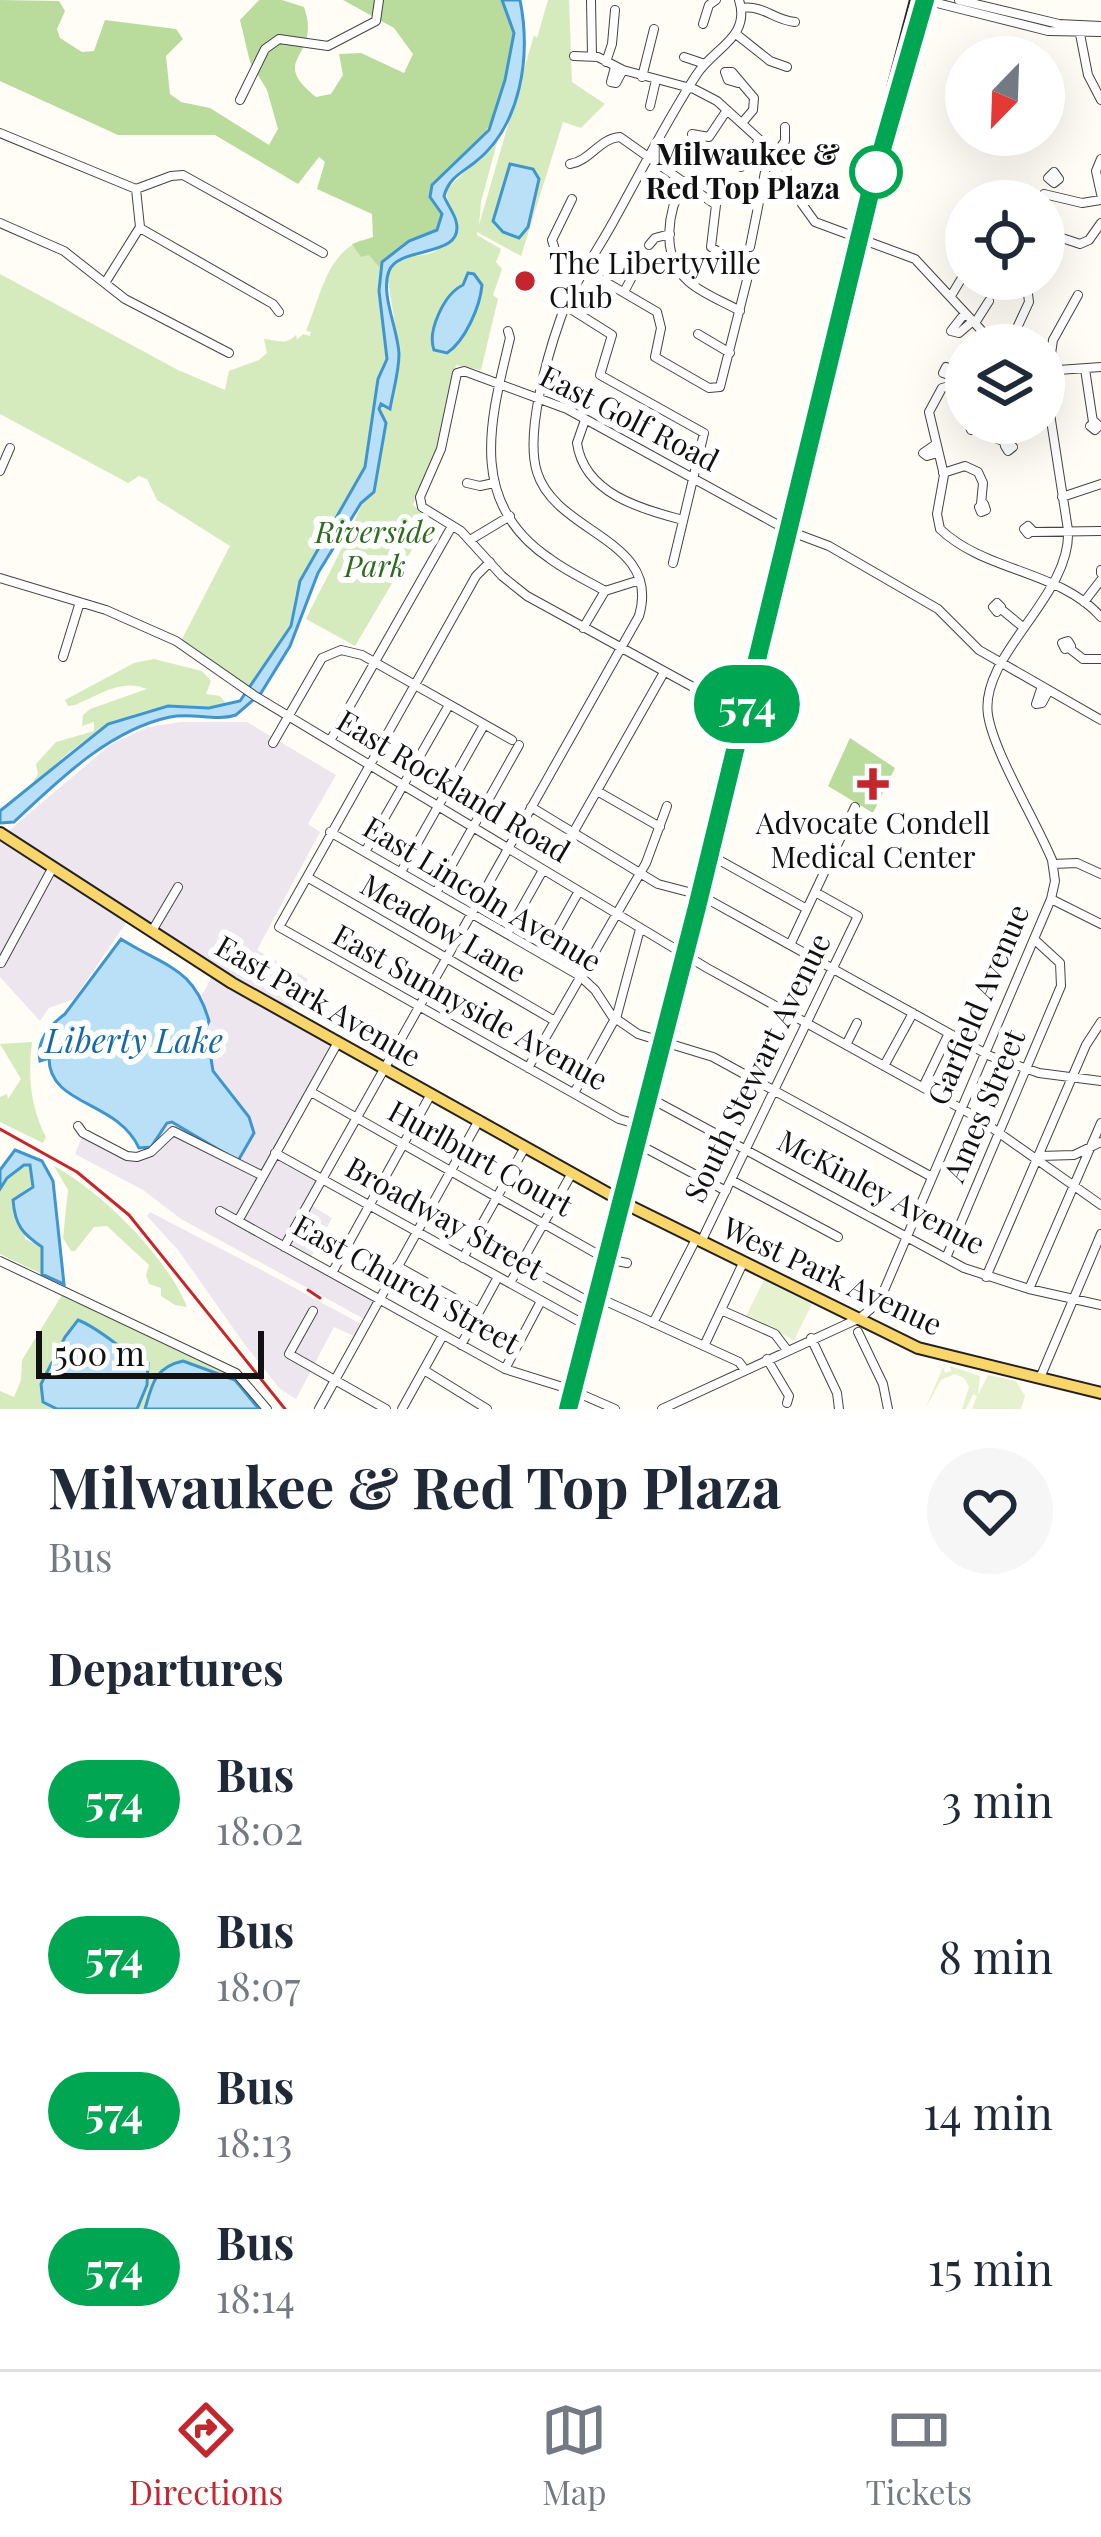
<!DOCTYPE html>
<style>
:root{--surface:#fff;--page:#f6f6f7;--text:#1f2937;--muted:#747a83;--line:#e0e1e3;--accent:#c4262e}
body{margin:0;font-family:"Playfair Display",serif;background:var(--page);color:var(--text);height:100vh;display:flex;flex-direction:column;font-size:45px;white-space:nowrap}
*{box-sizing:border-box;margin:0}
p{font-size:39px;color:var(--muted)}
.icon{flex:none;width:66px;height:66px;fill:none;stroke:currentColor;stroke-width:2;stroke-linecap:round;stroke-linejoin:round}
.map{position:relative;height:1409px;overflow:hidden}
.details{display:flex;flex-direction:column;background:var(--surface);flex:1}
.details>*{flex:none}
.badge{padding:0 24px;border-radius:39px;font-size:42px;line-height:78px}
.needle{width:78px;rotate:203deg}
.tools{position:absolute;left:945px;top:36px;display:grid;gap:24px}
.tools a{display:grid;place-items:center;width:120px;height:120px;border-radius:50%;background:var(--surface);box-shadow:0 12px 48px #0002;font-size:60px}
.scale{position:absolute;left:36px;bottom:30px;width:228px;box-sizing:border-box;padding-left:12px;border:6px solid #111;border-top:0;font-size:33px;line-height:42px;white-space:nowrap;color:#111;-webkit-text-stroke:9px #fff;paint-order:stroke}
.map>.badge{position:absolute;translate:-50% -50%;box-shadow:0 0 0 6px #fff}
h2{padding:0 48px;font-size:45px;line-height:108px}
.round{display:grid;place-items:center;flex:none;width:126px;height:126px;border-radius:63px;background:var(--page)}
.headline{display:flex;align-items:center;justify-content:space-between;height:204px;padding:0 48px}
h1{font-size:57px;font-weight:700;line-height:90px}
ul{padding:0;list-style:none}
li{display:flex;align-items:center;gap:36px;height:156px;padding:0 48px}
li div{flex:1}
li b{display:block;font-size:45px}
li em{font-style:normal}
li .badge{min-width:132px;font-weight:700;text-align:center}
.menu{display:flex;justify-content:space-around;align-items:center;height:168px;border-top:3px solid var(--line);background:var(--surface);font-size:33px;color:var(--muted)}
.menu a{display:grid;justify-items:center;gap:6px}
.menu .selected{color:var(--accent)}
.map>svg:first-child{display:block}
.industrial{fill:#eee6ef}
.green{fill:#d5ebbd}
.forest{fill:#b9dc9c}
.pitch{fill:#e6f2cf}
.water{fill:#b9e0f7;stroke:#3f96cf;stroke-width:3}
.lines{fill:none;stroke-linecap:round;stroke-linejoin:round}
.minor-casing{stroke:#444;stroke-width:10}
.major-casing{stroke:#222;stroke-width:14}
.minor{stroke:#fff;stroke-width:8}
.major{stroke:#f9d66b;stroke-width:10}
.rail{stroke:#c4262e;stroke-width:3}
.line-casing{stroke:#fff;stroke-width:27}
.line{stroke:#00a651;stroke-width:18}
.stop-dot{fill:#fff;stroke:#00a651;stroke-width:6}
.poi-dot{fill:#c4262e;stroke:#fff;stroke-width:4.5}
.labels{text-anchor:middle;stroke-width:12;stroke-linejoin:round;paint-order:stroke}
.stop-label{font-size:30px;font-weight:bold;fill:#111;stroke:#fff;text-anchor:end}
.poi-label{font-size:30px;fill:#111;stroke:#fff;text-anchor:start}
.street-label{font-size:30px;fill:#111;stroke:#fff}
.park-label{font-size:30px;font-style:italic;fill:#2f6b1f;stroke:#fff}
.water-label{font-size:33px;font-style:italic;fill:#1768a6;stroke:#fff}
</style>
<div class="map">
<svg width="1101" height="1409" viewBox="0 0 1101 1409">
<rect width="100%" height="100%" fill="#fffdf5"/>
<path class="industrial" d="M181 722H247L336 775 308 824 320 832 257 950 308 979 290 1012 132 914 74 999 49 1008 40 1021 0 977V838L110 745 148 727Z
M213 975 339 1046 281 1153 327 1179 312 1206 332 1218 310 1259 378 1297 366 1320 181 1219 143 1190 75 1154 84 1132 137 1155 151 1147 167 1123 172 1122 238 1160 249 1117 213 1071 206 1027 209 1021 202 995Z
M150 1212 258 1268 361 1324 354 1336 334 1327 296 1399 280 1389 245 1345 178 1250 147 1216Z"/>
<path class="green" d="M548 0H569L572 82 605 104 581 128 563 122 521 256 477 232V235L501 249 496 262 502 269 493 295 498 299 481 370 456 365 437 450 413 505 430 519 355 646 306 619C325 579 403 443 379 409L381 403 389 409 398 346 387 273C399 253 408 258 428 254 438 252 445 243 453 237L446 190 498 139 481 202 479 225 534 35 537 38Z
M361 240 386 257 379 291 386 361 378 379 365 467 295 596 291 626 249 691 180 643 230 546 157 500 147 479 139 476 128 483 0 414V274L178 370 225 390 229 371 259 360 267 353 264 339C278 340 285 346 296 335L297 340 303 334 310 336 311 332 306 331C320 298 326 255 361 240Z
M154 659 202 671 211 681 206 694 220 696 228 706C208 708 190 704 170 706 112 713 66 751 26 793L38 774 36 764 56 742 94 731V722L82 726 83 715 90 709 147 689C121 678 98 696 75 705L68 706 65 700 134 663Z
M32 1042C28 1077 30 1106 46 1137L43 1143 0 1122V1097L7 1094 8 1099 21 1079 0 1044Z
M28 1164 33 1184 21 1193 25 1239 42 1247V1274L0 1254V1189L7 1178Z
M54 1166C101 1191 168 1258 187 1307L175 1305 161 1296V1288L149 1284 146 1275 149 1265 107 1226 94 1227 75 1251H71L63 1238 68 1190Z
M62 1295 231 1374 240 1380 182 1361 170 1367 147 1409H137L146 1361 135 1360 131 1354 74 1323 41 1384 44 1402 57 1409H0V1391L14 1397 21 1380 22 1360Z"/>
<path class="forest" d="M0 0 59 1 65 11 57 29 60 38 82 52 94 51 105 20 176 29 183 39 166 56 170 94 181 102 210 108 269 145 278 129 267 90 250 62 240 20 259 0H282L304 7C306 14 308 20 308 27 308 60 274 63 316 97L331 94 343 75 339 54 361 53 404 73 413 54 394 28 343 0H502C506 12 514 24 513 36 513 65 496 123 477 144 453 171 443 162 432 201L442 214 443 221C428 246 391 239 381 269L369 255 361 257 352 244 373 237 372 214 317 189 325 162 319 157 298 184 215 135H118L0 81Z
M850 738 895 768 873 813 828 786Z"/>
<path class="pitch" d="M764 1280 812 1304 794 1340 746 1316Z
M950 1366 980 1376 978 1395 988 1375 1016 1381 1025 1396 1021 1409H972L977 1396 973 1394 966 1409H962L969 1387 964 1378 955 1374 941 1380 925 1409 943 1367 945 1373 951 1371Z"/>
<path class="water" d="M502 0H520C531 55 522 126 474 163 461 173 449 178 444 196 447 204 454 213 456 221 466 259 398 245 389 271 380 294 398 329 399 354 399 372 393 391 390 409L381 404 379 409 386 423 374 492 361 503 318 573 290 646 261 693 236 715C215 722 193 712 170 717 109 730 59 780 14 822L0 823V811L108 724 168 706 209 708 240 701 291 626 300 581 365 467 378 379 387 359 379 291 382 262 409 241 437 230 442 214 430 197 432 185 489 130 505 80 514 33Z
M510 164 533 169 539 179 528 227 519 238 503 232 493 221Z
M468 273 474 274 482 285C480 307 465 341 447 353L434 350C427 331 444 294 463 285Z
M121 939C165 967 194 967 209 1021L206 1027 213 1071 249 1117 254 1133 238 1161 172 1122 167 1123 151 1147 139 1148C117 1100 49 1106 49 1058L40 1061C36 1041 50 1025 65 1014Z
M15 1150 42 1161 53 1181 64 1284 42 1274V1247C23 1234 15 1226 13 1200L33 1187 30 1165H24L7 1178 0 1189V1170Z
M78 1320C104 1330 126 1356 148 1363L147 1385 137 1409H57L43 1402 41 1384 65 1337Z
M183 1361 235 1380 259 1409H145C152 1384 155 1367 183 1361Z"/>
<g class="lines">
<g class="minor-casing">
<path id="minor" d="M591 0 592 55
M925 0 1048 31 1101 32
M959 0 1059 24 1101 26
M741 8C765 5 773 20 795 22
M703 24 709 5 716 0
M736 34 770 61 787 67
M1080 34 1088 75 1101 100
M574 56 598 57 623 70 694 89 717 101 782 160 802 204 815 222 915 259 995 345
M684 57 705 64
M606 62 612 44 615 10
M615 67 611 82 616 83 623 70
M642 77 654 29
M738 83 728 80 725 72H732L754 98 753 110 742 123
M240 100 265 49 279 39 328 46 376 21 379 0
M650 106 656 80
M0 133 136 189 171 176 183 175 323 253
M692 134 709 137 727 110
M1101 159 1096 171 1101 194
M570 164C590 161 600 138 620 137L716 205 711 247 745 269 748 276 720 387 709 388 655 357 661 328 657 312 556 253 552 240 572 199
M741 167 760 140
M1054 172 1059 179 1054 183 1048 178Z
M684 181C668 210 659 256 689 282 703 294 724 302 740 311
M1044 194 1082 203 1101 200
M0 223 64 251 125 299 229 353
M140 228 273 304 279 312
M1044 232 1080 244 1089 240 1101 223
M649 245 655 238 670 234
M750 247 766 167 785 141V127
M105 283 140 227 136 189
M624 292 632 277
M951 296 966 271
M566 306 612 335 600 375
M965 313 951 331 959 333 973 321
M975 323 989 301
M508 331 510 338C491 418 466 502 549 558 566 571 586 580 605 591
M698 334 730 353
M1009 345 1029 302 1027 286 1019 279
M946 367 951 369 949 375 943 373Z
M1085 369 1093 422
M1044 371 1101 367
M600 375 704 433
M966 382 942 388 929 412 944 475 937 514 940 529C985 572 1059 570 1101 617
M585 420 577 443C584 493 640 509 683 520
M1095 422 1099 426 1095 430 1090 426Z
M969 423 971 430 978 428
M976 423 984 433 1007 443
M1009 443 1013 447 1008 451 1005 446Z
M936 444 923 453 927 456 938 453
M0 471 10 448
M943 473 965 466 978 472 983 483 981 504
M467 483 480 486 494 483
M1062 497 1101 484
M984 504 986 510 981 512 979 507Z
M1028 526 1032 530 1028 534 1024 529Z
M1032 532 1100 531
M470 540 510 516
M490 562 476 576 279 927 619 1119 640 1125
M673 563 704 433
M1101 570V573
M0 578 106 610 176 641 255 696 707 968 978 1118 1101 1205
M1084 602 1101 580
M997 603 1001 607 997 612 993 607Z
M1001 609 1024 628
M583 628 605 591 640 580
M1068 641 1071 646 1065 649 1062 643Z
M1069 648 1083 659H1101
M63 657 80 602
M1042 686 1036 704 1042 703 1049 690
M744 715 527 596 502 576 461 531 422 507 420 497 441 449 457 373 464 371 567 409 789 531 829 546 938 609 979 650 1101 720
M330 741 452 526
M273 743 322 658 341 650 362 655 512 740
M597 791 660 827
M531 807 658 884 700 895 990 1056 1039 1073 1101 1081
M330 832 580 976 595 990 612 1016 638 1034 713 1057 932 1177
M573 833 663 674
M365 852 449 705
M710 855 807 909
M1053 864 1077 863 1101 874
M401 872 484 725
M307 877 555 1021
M436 893 519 745
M1051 899 1101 924
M152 931 178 887
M507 934 543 870
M790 945 855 807
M543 955 579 891
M1 963 53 867
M846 1045 857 1023
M884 1066 913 1013
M528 1068 646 863 667 806
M923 1087 949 1033
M311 1092 606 1259 627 1263
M574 1093 617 1015 640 929
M648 1097 964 1268 1029 1289 1101 1305
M78 1126 83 1133 127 1156 137 1157 151 1152 173 1131 263 1176
M636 1143 726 1191
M275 1153 589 1327
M1040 1156 1074 1155 1101 1142
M731 1180 838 1237
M220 1211 505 1369 569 1389 615 1409
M238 1221 338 1042
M701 1242 858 916 815 892
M284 1247 639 616C662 539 556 534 537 472 525 434 547 357 560 320 571 287 595 255 612 224 640 174 666 121 697 74 714 48 751 37 739 0
M463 1258 525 1147
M946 1258 1061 986 1060 963 1035 940
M0 1261 236 1373 267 1409
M521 1264 595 1305
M397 1266 479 1312
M332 1273 431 1094
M986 1277 1086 1045 1101 1022
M510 1283 572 1173
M1029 1289 1101 1123
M597 1297 739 1362 745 1370
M721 1310 775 1334 787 1350
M313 1311 289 1354 386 1409
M653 1323 696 1239
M858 1332 883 1384 888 1409
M811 1338 837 1393 839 1409
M461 1345 498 1277
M704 1346 743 1263
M767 1359 789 1396 787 1403
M505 1369 541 1301
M424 1370 487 1409
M1040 1378 1101 1234
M319 1409 479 1120
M402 1409 443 1335
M662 1409 860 1318 879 1302 1051 899 1055 881 1052 860C1036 821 994 753 988 715 979 655 1072 596 1068 530L1046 388 1053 340 1078 295"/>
</g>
<g class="major-casing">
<path id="major" d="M893 88 916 0
M0 833 232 983 636 1209 918 1348 1101 1393
M568 1409 700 895 875 177 924 0"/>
</g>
<use href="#minor" class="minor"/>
<use href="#major" class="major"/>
<path class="rail" d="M0 1129 77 1172 129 1215 285 1409
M308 1290 320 1298"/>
</g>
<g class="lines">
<g class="line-casing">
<path id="line" d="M568 1409 697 907 874 177 925 0"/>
</g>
<use href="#line" class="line"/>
</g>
<circle class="stop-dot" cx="876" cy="172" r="24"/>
<g class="poi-dot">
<circle cx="525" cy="281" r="12"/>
<path d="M867 766h12v12h12v12h-12v12h-12v-12h-12v-12h12z"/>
</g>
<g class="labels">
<g class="stop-label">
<text x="840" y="165">Milwaukee &amp;<tspan x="840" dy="34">Red Top Plaza</tspan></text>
</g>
<g class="poi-label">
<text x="549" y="274">The Libertyville<tspan x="549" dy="34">Club</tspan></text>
<text x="873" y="834" text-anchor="middle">Advocate Condell<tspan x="873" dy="34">Medical Center</tspan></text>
</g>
<g class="street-label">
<text transform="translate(629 419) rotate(27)" y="10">East Golf Road</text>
<text transform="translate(453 787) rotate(31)" y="10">East Rockland Road</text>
<text transform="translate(482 895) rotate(31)" y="10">East Lincoln Avenue</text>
<text transform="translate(443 929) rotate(30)" y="10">Meadow Lane</text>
<text transform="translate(318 1002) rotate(30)" y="10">East Park Avenue</text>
<text transform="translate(979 1005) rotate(-67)" y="10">Garfield Avenue</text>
<text transform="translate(470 1008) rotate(29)" y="10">East Sunnyside Avenue</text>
<text transform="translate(758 1068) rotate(-64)" y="10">South Stewart Avenue</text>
<text transform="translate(985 1106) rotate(-67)" y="10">Ames Street</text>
<text transform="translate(480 1159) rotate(29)" y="10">Hurlburt Court</text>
<text transform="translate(881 1193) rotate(28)" y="10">McKinley Avenue</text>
<text transform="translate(444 1219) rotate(29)" y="10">Broadway Street</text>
<text transform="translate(832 1277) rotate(25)" y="10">West Park Avenue</text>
<text transform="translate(406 1285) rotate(29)" y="10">East Church Street</text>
</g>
<g class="park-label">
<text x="375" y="543">Riverside<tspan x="375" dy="34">Park</tspan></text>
</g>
<g class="water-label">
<text x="134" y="1053">Liberty Lake</text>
</g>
</g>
</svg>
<div class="tools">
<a><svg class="needle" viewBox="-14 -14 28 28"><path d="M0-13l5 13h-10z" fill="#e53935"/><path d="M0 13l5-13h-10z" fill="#747a83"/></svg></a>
<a><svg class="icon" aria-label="locate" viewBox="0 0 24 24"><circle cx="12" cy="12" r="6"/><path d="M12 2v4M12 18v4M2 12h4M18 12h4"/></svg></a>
<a><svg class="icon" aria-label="layers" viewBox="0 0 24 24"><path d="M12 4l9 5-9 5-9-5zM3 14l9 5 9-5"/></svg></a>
</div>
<div class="scale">500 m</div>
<b class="badge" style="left:747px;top:704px;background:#00a651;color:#fff">574</b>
</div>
<section class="details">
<div class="headline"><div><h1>Milwaukee &amp; Red Top Plaza</h1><p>Bus</p></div><a class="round"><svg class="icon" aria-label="heart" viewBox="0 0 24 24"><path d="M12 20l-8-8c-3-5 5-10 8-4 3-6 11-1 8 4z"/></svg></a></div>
<h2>Departures</h2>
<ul>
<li><span class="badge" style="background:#00a651;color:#fff">574</span><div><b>Bus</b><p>18:02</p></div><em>3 min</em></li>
<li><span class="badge" style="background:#00a651;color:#fff">574</span><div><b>Bus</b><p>18:07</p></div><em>8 min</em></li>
<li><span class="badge" style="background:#00a651;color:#fff">574</span><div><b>Bus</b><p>18:13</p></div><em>14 min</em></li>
<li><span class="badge" style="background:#00a651;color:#fff">574</span><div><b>Bus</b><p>18:14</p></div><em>15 min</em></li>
</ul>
</section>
<nav class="menu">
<a class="selected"><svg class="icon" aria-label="directions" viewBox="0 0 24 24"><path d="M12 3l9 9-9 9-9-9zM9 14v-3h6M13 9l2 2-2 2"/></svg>Directions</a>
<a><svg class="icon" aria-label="map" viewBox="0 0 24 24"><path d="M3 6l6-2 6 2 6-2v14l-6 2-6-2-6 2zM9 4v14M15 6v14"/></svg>Map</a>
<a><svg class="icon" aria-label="tickets" viewBox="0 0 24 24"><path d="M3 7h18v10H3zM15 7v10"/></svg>Tickets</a>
</nav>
